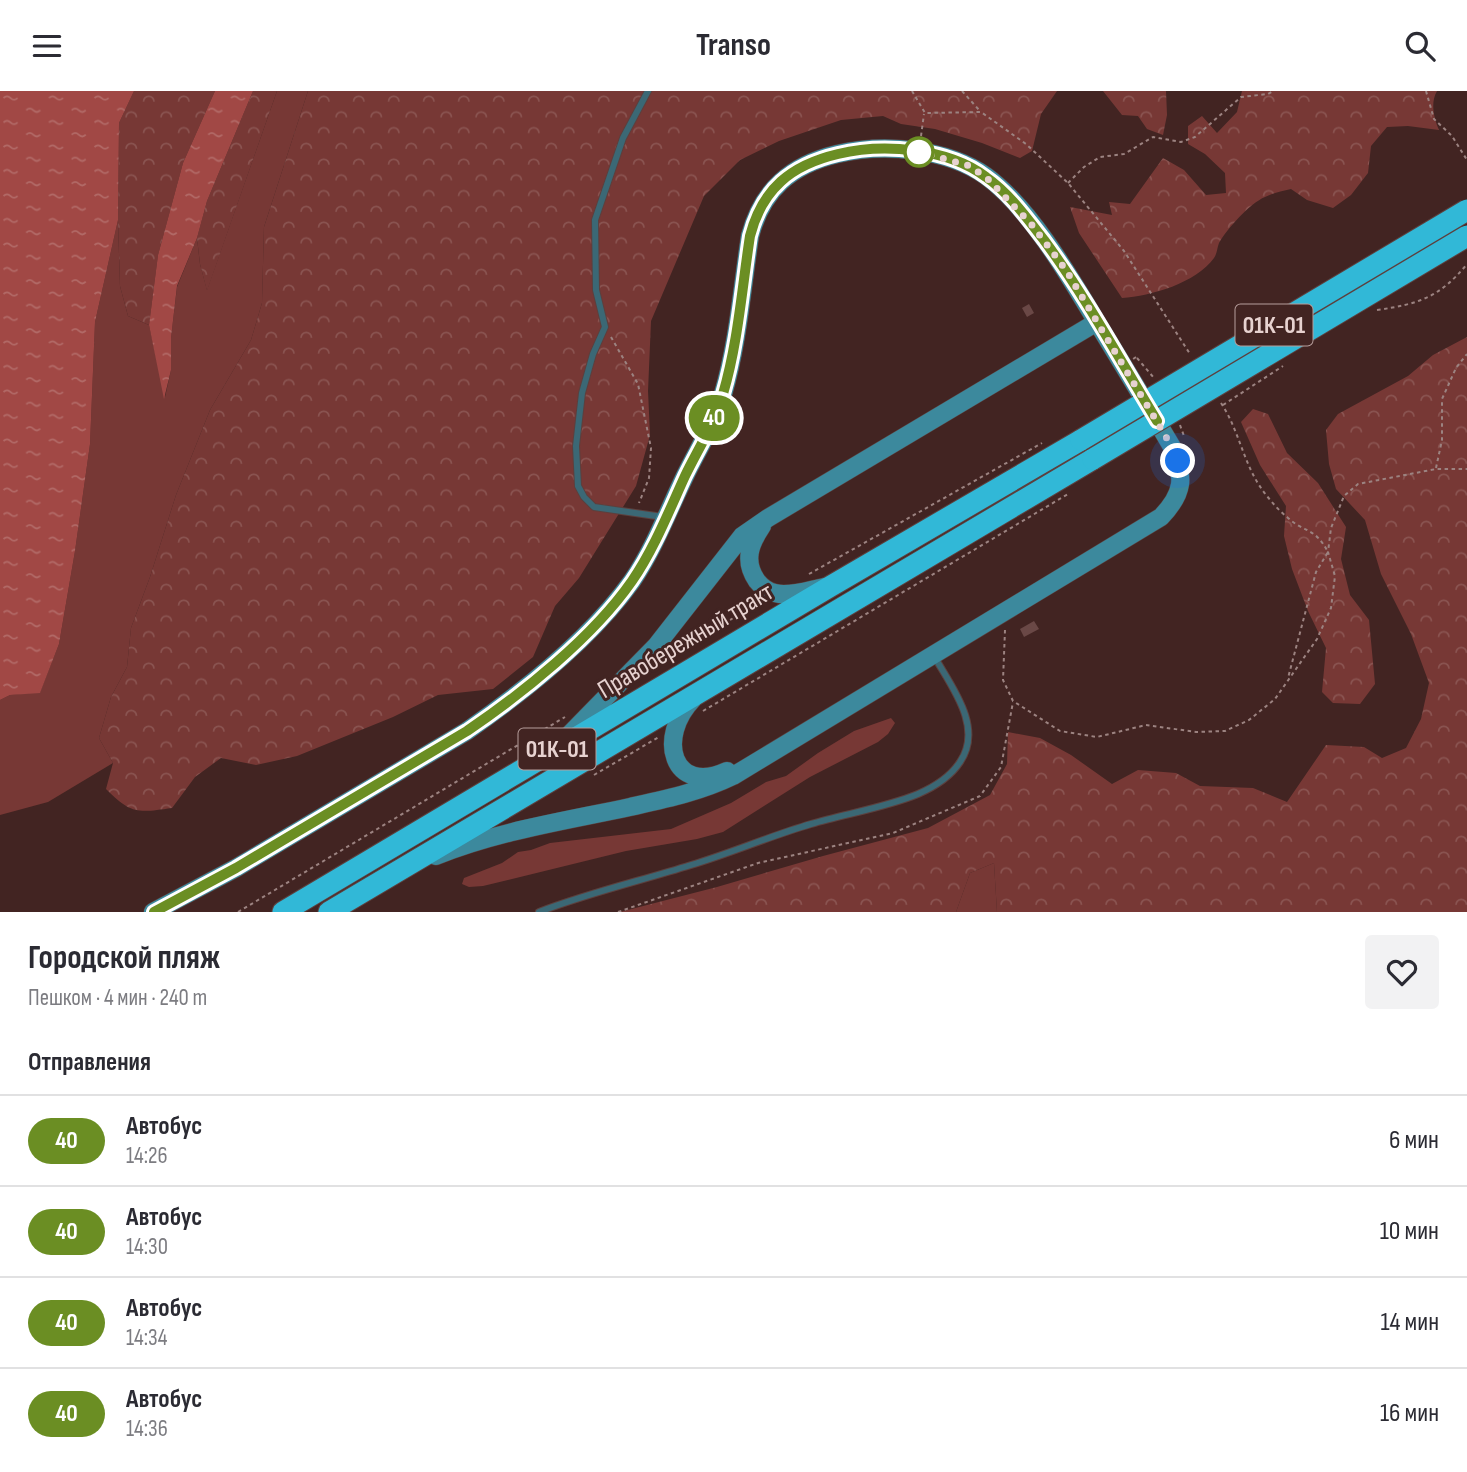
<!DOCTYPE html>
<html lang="ru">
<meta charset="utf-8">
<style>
:root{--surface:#fff;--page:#f2f2f3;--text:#2b2b33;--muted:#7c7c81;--line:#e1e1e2}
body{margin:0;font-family:"Sofia Sans Condensed",sans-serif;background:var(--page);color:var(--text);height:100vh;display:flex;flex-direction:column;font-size:26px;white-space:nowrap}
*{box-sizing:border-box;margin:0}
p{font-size:23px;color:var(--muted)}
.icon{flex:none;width:38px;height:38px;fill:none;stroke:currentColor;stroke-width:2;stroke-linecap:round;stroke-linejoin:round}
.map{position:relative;height:821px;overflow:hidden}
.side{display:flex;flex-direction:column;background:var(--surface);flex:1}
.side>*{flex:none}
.badge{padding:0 14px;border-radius:23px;font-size:24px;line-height:46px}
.you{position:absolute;width:35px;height:35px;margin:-18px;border:5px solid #fff;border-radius:50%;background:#1a73e8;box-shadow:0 0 0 10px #1a73e833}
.map>.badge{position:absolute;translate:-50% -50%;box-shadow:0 0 0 4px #fff}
h2{padding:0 28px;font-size:26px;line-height:63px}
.round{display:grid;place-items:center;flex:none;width:74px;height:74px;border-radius:7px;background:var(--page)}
.summary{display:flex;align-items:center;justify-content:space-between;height:119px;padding:0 28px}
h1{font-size:33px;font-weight:700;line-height:52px}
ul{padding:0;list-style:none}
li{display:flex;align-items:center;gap:21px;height:91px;padding:0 28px;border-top:2px solid var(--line)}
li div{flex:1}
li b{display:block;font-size:26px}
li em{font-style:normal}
li .badge{min-width:77px;font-weight:700;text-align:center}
header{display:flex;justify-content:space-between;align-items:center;height:91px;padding:0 28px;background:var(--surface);font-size:32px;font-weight:700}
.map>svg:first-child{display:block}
.grass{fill:#773835}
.forest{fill:url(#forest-crowns)}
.water{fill:url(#water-ripples)}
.building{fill:#6a4846}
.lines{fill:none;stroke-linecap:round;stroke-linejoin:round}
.lane-casing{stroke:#5c403e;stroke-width:8}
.secondary-casing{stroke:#5c403e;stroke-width:19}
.highway-casing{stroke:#5c403e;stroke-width:23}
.path{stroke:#9c8381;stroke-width:2;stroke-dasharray:3.5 3.5;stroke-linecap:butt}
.lane{stroke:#3b6875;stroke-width:6}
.secondary{stroke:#3c899d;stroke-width:18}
.highway{stroke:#31b8d7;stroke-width:21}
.highway-bridge-casing{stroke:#5c403e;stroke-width:23;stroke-linecap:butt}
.path-bridge{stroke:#9c8381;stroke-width:2;stroke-dasharray:3.5 3.5;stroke-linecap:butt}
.highway-bridge{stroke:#31b8d7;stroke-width:21}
.line-casing{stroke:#fff;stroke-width:16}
.line{stroke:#6b8e23;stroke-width:10}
.walk{stroke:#e7d2d0;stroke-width:7;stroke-dasharray:0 12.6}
.stop-dot{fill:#fff;stroke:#6b8e23;stroke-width:3.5}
.labels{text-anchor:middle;stroke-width:6;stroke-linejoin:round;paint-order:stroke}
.shield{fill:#422422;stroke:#b69e9c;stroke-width:2}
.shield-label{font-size:24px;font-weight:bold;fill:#e7d2d0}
.street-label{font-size:26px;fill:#e7d2d0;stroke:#422422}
</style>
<header><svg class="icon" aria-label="menu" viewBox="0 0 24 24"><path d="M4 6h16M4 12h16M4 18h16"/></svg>Transo<svg class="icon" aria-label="search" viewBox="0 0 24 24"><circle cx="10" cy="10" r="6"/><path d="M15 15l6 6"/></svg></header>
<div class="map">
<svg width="1467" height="821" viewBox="0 0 1467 821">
<defs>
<pattern id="forest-crowns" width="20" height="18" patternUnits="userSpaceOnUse" patternTransform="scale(1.75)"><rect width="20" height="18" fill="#773835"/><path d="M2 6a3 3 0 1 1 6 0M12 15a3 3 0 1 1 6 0" fill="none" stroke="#8a5451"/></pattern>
<pattern id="water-ripples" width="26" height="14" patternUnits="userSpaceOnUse" patternTransform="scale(1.75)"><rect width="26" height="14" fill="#a14845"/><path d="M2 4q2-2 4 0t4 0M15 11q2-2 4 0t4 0" fill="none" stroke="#b26a67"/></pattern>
</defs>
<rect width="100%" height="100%" fill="#422422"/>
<path class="grass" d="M277 0H308L264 136 262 212 251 249 210 319 176 404 150 486 131 537 127 576 111 606 99 647 113 672 48 711 0 724V609L10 604 40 601 59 553 75 460 90 353 95 231 118 129 120 195 128 225 149 234 165 306 171 279V247L177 196 197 147 200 173 207 199Z
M891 627 895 632 888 643 878 651 810 686 723 741 697 748 626 760 483 795 469 796 462 793 464 787 502 772 518 761 531 759 550 752 671 738 731 712 766 691 786 685 818 662 854 640Z
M994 772 997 821H956L970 782Z"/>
<path class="forest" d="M134 0H215L183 72 158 164 149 234 128 225 120 195 118 129 119 32Z
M253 0H277L207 200 200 173 197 147 207 110Z
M308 0H1057L1041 23 1032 60 1020 67 982 52 935 38 901 33 883 25 841 29 779 50 740 69 704 105 651 230 648 300 650 344 636 395 579 487 555 515 533 566 493 598 438 604 393 626 297 665 256 674 221 667 195 686 172 717C137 722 131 723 106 698L113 672 99 647 111 606 127 576 131 537 150 486 176 404 210 319 251 249 262 212 264 136Z
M1103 0H1166L1167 24 1163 44 1147 38 1138 25 1122 24Z
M1242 0H1437C1430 12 1434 27 1439 39L1408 35 1387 36 1371 55 1368 82 1351 104 1333 117 1307 109 1291 98C1282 100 1273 102 1265 106 1250 112 1227 138 1219 152 1217 157 1217 163 1214 167 1196 192 1151 205 1122 207L1079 142 1070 116 1112 124 1109 111 1130 113 1163 67 1184 79 1206 104 1226 102 1225 82 1205 63 1188 53V35L1202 25 1217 42 1237 21Z
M1467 246V821H997L994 772 970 782 956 821H620L717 796 823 765 928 737 990 704 1007 673 1008 641 1040 647 1071 664 1112 693 1138 679 1176 682 1200 695 1253 697 1287 711 1326 654 1364 656 1382 667 1406 657 1421 628 1429 592 1411 543 1381 483 1365 429 1336 398 1329 373 1326 339 1338 323 1408 285 1433 264Z
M1253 318 1268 323 1287 362 1318 392 1346 436 1341 468 1350 504 1369 529 1375 593 1360 613 1333 612 1322 601 1326 557 1308 520 1292 478 1284 445 1286 415 1260 374 1241 331Z"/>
<path class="water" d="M0 0H134L119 32 118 129 95 231 90 353 75 460 59 553 40 602 10 604 0 609Z
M215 0H253L207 110 197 147 177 195 171 247V279L164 308 149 234 158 164 183 72Z"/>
<path class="building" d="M1029 213 1034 222 1027 226 1022 217Z
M1034 530 1039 538 1024 546 1020 538Z"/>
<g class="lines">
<g class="lane-casing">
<path id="lane" d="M648 0 623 47 595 129 596 199 605 236 593 263 582 302 576 355 578 395 584 406 594 416 663 426
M539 821C588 802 640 790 691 774 731 762 770 745 811 733 845 723 887 716 918 703 934 696 951 685 960 671 984 636 951 595 934 565"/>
</g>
<g class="secondary-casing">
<path id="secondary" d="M762 435C750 453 743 470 757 490 761 495 767 500 775 502 789 506 809 499 824 496
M693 608C656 646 672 705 727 680
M564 649 656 555 742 445 768 427 1097 231
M153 821 236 777 467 640C523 601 592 546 632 490 654 458 668 420 685 385 698 358 715 332 723 303 738 252 742 197 750 145 762 99 791 74 837 63 883 52 946 57 986 85 1030 117 1070 186 1098 233 1123 274 1148 315 1172 356 1185 386 1184 402 1161 426L733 685C700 701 666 708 630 716 565 730 498 740 436 765"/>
</g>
<g class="highway-casing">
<path id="highway" d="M283 821 831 495 1081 349
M329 821 1093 368"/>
</g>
<path class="path" d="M912 0 925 22 981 21 1026 53 1068 92 1124 160 1190 263
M962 0 980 20
M1426 0 1434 28 1452 45 1467 69
M921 45 924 23
M1068 92 1084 76 1100 66 1124 63 1153 46 1181 51 1195 46 1241 6 1268 3 1273 0
M1377 219C1419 213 1440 206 1467 173
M611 246 638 293 651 357 649 387 639 412
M1137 267 1154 287
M1221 312C1239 339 1243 371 1261 397 1268 407 1278 419 1287 426 1304 442 1315 436 1328 461L1316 481 1288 587
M1223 314 1283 275
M1180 334 1184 345
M1436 377 1442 349V308L1456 277 1467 263
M809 483 1042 352
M1005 539 1003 589 1013 610 1060 640 1097 646 1146 634 1196 641 1225 640 1249 629 1275 608 1317 548 1331 517 1335 485 1328 461 1331 437 1344 405 1358 393 1436 378H1467
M664 569 758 512
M703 620 1068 403
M594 684 659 646
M238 821 565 626
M618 821 758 772 893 742 980 705 1001 676 1013 611"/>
<use href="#lane" class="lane"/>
<use href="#secondary" class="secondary"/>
<use href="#highway" class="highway"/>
<g class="highway-bridge-casing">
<path id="highway-bridge" d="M1081 349 1467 119
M1093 368 1467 145"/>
</g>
<path class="path-bridge" d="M1136 266 1129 271 1140 294"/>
<use href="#highway-bridge" class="highway-bridge"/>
</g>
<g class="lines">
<g class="line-casing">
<path id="line" d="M154 821 236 777 467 640C523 602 593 546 632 490 654 458 669 420 685 385 698 358 715 332 723 303 738 252 742 197 750 145 762 98 791 74 838 63 883 52 948 57 986 86 1009 102 1027 127 1044 149 1086 206 1120 269 1157 330"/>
</g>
<use href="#line" class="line"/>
<path class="walk" d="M919 61 967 74 986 86 1032 134 1066 179 1172 356 1178 370"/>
</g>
<circle class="stop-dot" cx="919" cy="61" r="14"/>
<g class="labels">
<g class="shield">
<rect x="1235.5" y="213.5" width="77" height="41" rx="5"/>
<rect x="518.5" y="637.5" width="77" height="41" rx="5"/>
</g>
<g class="shield-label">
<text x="1274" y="242">01К-01</text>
<text x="557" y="666">01К-01</text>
</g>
<g class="street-label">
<text transform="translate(685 549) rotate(-31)" y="9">Правобережный тракт</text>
</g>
</g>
</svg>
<div class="you" style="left:1178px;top:370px"></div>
<b class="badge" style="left:714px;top:327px;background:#6b8e23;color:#fff">40</b>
</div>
<section class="side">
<div class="summary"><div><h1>Городской пляж</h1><p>Пешком · 4 мин · 240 m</p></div><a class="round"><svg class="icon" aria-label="heart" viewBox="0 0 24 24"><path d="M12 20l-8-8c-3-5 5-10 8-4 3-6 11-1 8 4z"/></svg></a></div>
<h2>Отправления</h2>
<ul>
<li><span class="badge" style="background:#6b8e23;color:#fff">40</span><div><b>Автобус</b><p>14:26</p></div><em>6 мин</em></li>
<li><span class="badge" style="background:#6b8e23;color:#fff">40</span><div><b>Автобус</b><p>14:30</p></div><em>10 мин</em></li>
<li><span class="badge" style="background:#6b8e23;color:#fff">40</span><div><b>Автобус</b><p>14:34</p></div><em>14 мин</em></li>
<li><span class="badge" style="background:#6b8e23;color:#fff">40</span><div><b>Автобус</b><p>14:36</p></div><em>16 мин</em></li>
</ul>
</section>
